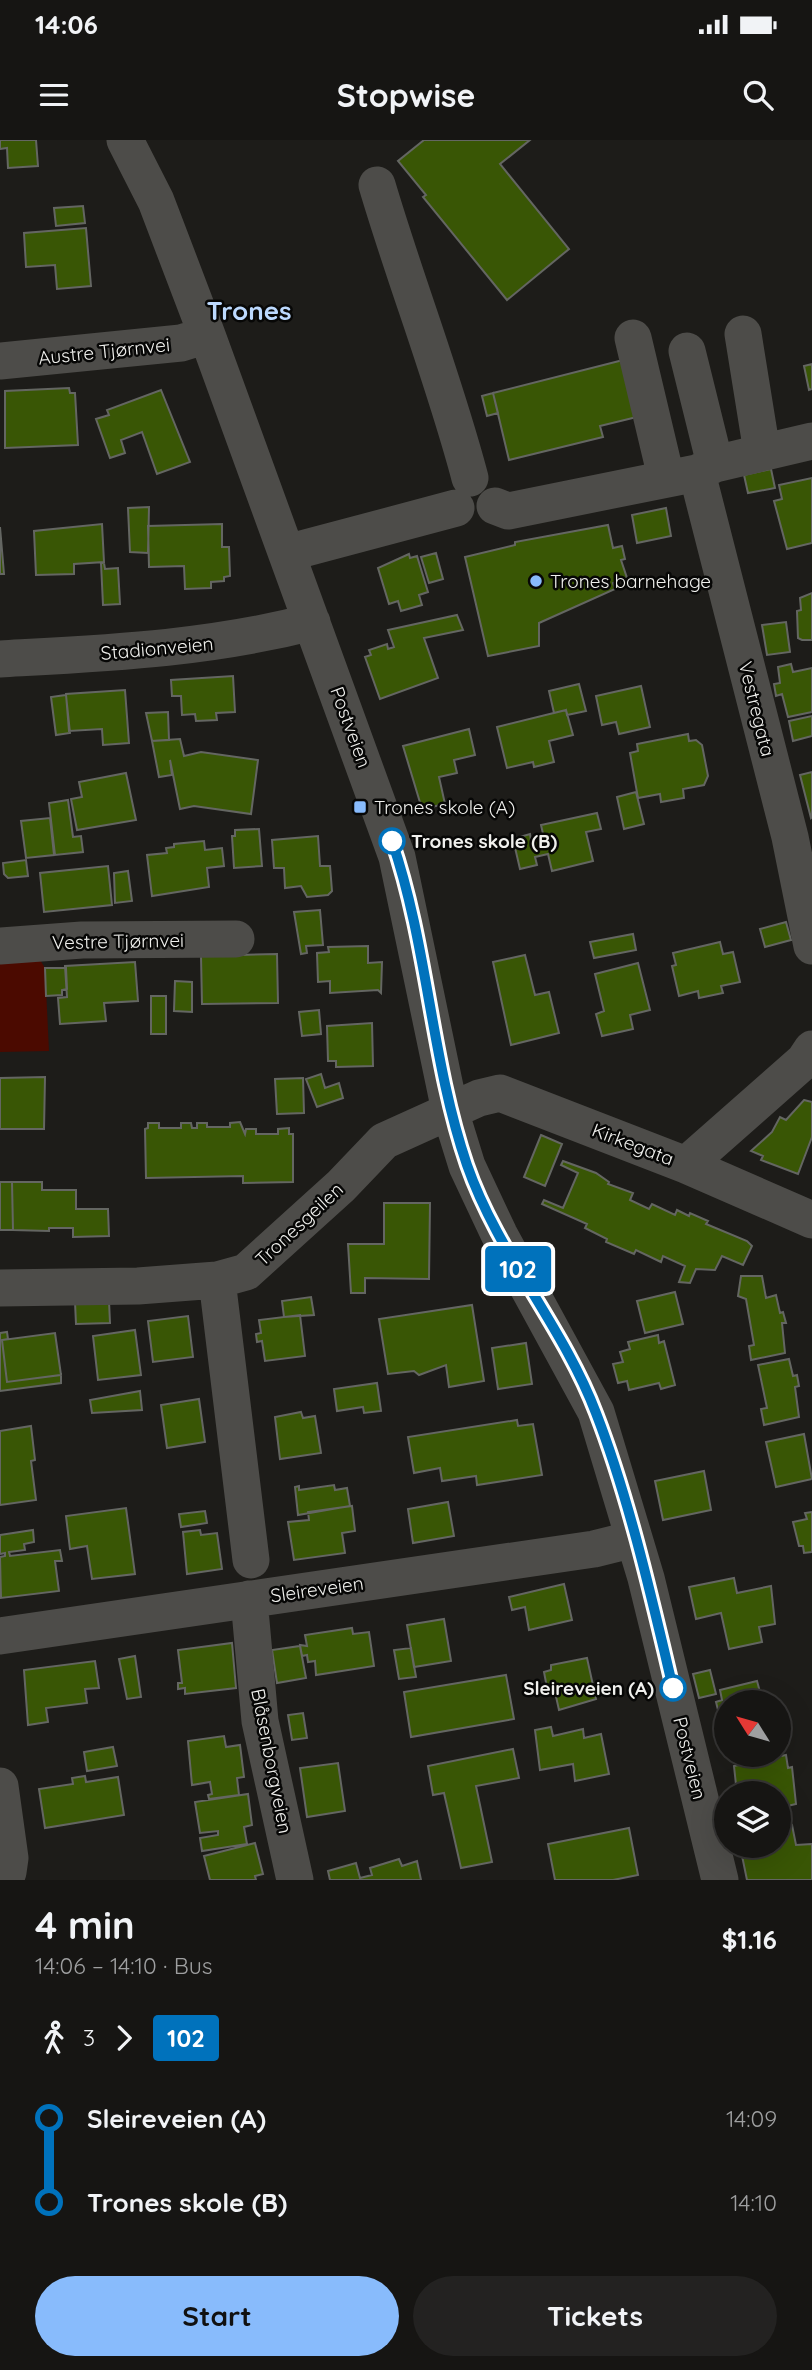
<!DOCTYPE html>
<meta charset="utf-8">
<style>
:root{--surface:#161513;--page:#232221;--text:#f1f3f6;--muted:#9e9fa0;--line:#353433;--accent:#88bbfc}
body{margin:0;font-family:Quicksand,sans-serif;background:var(--page);color:var(--text);height:100vh;display:flex;flex-direction:column;font-size:26px;white-space:nowrap}
*{box-sizing:border-box;margin:0}
p{font-size:23px;color:var(--muted)}
.icon{flex:none;width:38px;height:38px;fill:none;stroke:currentColor;stroke-width:2;stroke-linecap:round;stroke-linejoin:round}
.map{position:relative;height:1740px;overflow:hidden}
.side{display:flex;flex-direction:column;background:var(--surface);flex:1}
.side>*{flex:none}
.badge{padding:0 14px;border-radius:5px;font-size:24px;line-height:46px}
.needle{width:46px;rotate:307deg}
.buttons{position:absolute;left:714px;top:1550px;display:grid;gap:14px}
.buttons a{display:grid;place-items:center;width:77px;height:77px;border-radius:50%;background:var(--surface);box-shadow:0 7px 28px #0002,0 0 0 2px var(--line);font-size:35px}
.map>.badge{position:absolute;translate:-50% -50%;box-shadow:0 0 0 4px #fff}
.legs{display:flex;align-items:center;gap:10px;height:77px;padding:0 35px;font-size:23px}
.legs p{margin-inline-start:auto}
.headline{display:flex;align-items:center;justify-content:space-between;height:119px;padding:0 35px}
h1{font-size:38px;font-weight:700;line-height:52px}
.cta{display:flex;gap:14px;margin-top:auto;padding:14px 35px}
.cta a{flex:1;height:80px;border-radius:42px;background:var(--accent);color:#111;font-size:28px;font-weight:700;line-height:80px;text-align:center}
.cta a+a{background:var(--page);color:var(--text)}
ul{padding:0 35px;list-style:none}
li{display:flex;align-items:center;gap:24px;height:84px;font-size:26px}
li i{display:grid;place-items:center;width:10px;height:100%;margin:0 9px;background:currentColor}
li i::after{content:'';width:18px;height:18px;margin:-9px;border:5px solid;border-radius:50%;background:var(--surface)}
li p{margin-inline-start:auto}
li:first-child i{background:linear-gradient(#0000 50%,currentColor 0)}
li:last-child i{background:linear-gradient(currentColor 50%,#0000 0)}
.status{display:flex;justify-content:space-between;align-items:center;height:49px;padding:0 35px;background:var(--surface);direction:ltr}
.status svg{height:19px;fill:currentColor}
header{display:flex;justify-content:space-between;align-items:center;height:91px;padding:0 35px;background:var(--surface);font-size:32px;font-weight:700}
.map>svg:first-child{display:block}
.green{fill:#4b0a00}
.building{fill:#395605;stroke:#646662;stroke-width:2}
.lines{fill:none;stroke-linecap:round;stroke-linejoin:round}
.minor{stroke:#4d4c49;stroke-width:37}
.line-1-casing{stroke:#fff;stroke-width:16}
.line-1{stroke:#0072bc;stroke-width:10}
.poi-dot{fill:#88bbfc;stroke:#070706;stroke-width:2.5}
.stop-1-dot{fill:#fff;stroke:#0072bc;stroke-width:3.5}
.labels{text-anchor:middle;stroke-width:5;stroke-linejoin:round;paint-order:stroke}
.street-label{font-size:19px;fill:#f0f0ed;stroke:#070706}
.poi-label{font-size:19px;fill:#f0f0ed;stroke:#070706;text-anchor:start}
.stop-label{font-size:19px;font-weight:bold;fill:#f0f0ed;stroke:#070706;text-anchor:start}
.district-label{font-size:26px;font-weight:bold;fill:#bcd9fe;stroke:#070706}
</style>
<div class="status"><b>14:06</b><svg viewBox="0 0 49 12"><path d="M0 12V9h3v3zM5 12V6h3v6zM10 12V3h3v9zM15 12V0h3v12zM26 1h20v11H26zM47 4h2v5h-2z"/></svg></div>
<header><svg class="icon" aria-label="menu" viewBox="0 0 24 24"><path d="M4 6h16M4 12h16M4 18h16"/></svg>Stopwise<svg class="icon" aria-label="search" viewBox="0 0 24 24"><circle cx="10" cy="10" r="6"/><path d="M15 15l6 6"/></svg></header>
<div class="map">
<svg width="812" height="1740" viewBox="0 0 812 1740">
<rect width="100%" height="100%" fill="#1d1c19"/>
<path class="green" d="M37 815 45 828 49 911 0 912V817Z"/>
<path class="building" d="M0 0H36L38 26 8 28 7 8 0 9Z
M424 0H530L500 24 569 109 507 160 423 57 426 55 398 21Z
M83 66 85 83 56 86 54 68Z
M86 88 91 146 57 149 55 125 26 127 24 93Z
M631 218 645 275 600 286 603 297 509 320 493 253Z
M812 224V249L809 250 804 226Z
M69 248 70 253H75L78 305 5 308V251Z
M161 250 190 322 157 334 142 292 121 300 125 313 110 318 96 279 109 275 107 270Z
M493 253 498 273 487 276 482 256Z
M771 329 775 348 748 353 744 335Z
M812 338V403L787 409 774 361 782 359 779 345Z
M149 367 148 413 130 412 128 368Z
M666 368 671 396 637 403 632 375Z
M102 384 104 422 74 424V434L36 435 34 391Z
M222 384V407H229L230 436 224 437V441L211 442V448L185 449 184 426 149 427 148 386Z
M608 385 613 408 622 406 625 419 621 420 627 438 613 443 615 449 539 483V506L488 516 465 417 515 405V402Z
M0 387 4 434H0Z
M436 413 443 439 429 443 421 417Z
M409 414 410 418 417 416 428 452 419 455 422 465 401 471 398 461 389 464 378 428Z
M101 423H104L105 429 118 428 120 464 103 465Z
M812 453V500H802L798 498 797 471 801 470 800 458Z
M457 475 463 490 424 498 438 538 380 559 365 517 371 515 369 510 387 504 388 509 394 507 388 490Z
M786 482 790 512 767 515 762 485Z
M791 524 793 532 812 528V572L788 577 782 554 776 556 774 544 780 543 778 527Z
M233 536 235 572 216 573 217 580 196 581 195 574 182 575 181 556H172L171 540Z
M579 544 586 571 567 575 566 570 554 573 549 551Z
M641 546 650 587 619 594 616 582 602 585 596 556Z
M125 550 129 603 103 605 102 589 69 591 66 554Z
M66 555 70 593 56 595 51 557Z
M566 570 573 595 549 601 554 622 534 627 533 622 507 628 497 587Z
M168 572 169 600 152 601 146 573Z
M812 576V596L793 601 789 581Z
M469 589 475 615 454 620 457 633 439 637 445 664 422 669 403 606Z
M688 594 689 601 696 600 702 605 708 636 704 645 683 649 684 658 661 662 660 654 638 658 630 613 638 611 637 604Z
M180 599 184 616 201 612 258 620 251 674 194 666 180 669 170 620 172 635 159 637 152 601Z
M812 632V677L811 678 800 635Z
M126 633 136 680 77 690 71 659 82 657 79 642Z
M636 652 644 684 624 689 617 657Z
M68 660 73 697 81 696 83 712 55 715 49 663Z
M597 673 601 689 586 692 593 721 552 731 548 714 535 717 537 725 520 729 513 699 530 694 531 701 544 698 541 685Z
M50 678 54 715 26 718 21 681Z
M259 689 262 726 234 728 232 696H235V690Z
M318 696 320 726H330L332 751 328 755 307 757 301 746 285 748 284 728H274L272 700Z
M204 701 205 710 222 708 224 726 207 728 209 747 152 756 147 715 167 713 166 708 174 707V704Z
M26 720 28 736 8 738 4 734 3 723Z
M108 726 112 765 44 772 40 733Z
M128 731 132 761 115 763 114 733Z
M320 770 323 805 306 806 307 813 301 814 294 772Z
M786 782 791 800 765 807 760 789Z
M633 794 636 810 594 818 590 802Z
M720 802 723 814 733 812 740 842 721 846 723 853 699 858 698 851 679 856 672 826 676 825 673 813Z
M368 806V823L382 822 381 853 378 850 330 853V841L318 842 317 813 329 812 328 807Z
M277 814 278 863 202 864 201 816Z
M525 815 535 855 549 852 559 893 511 905 493 822Z
M135 822 138 861 104 863 106 881 60 884 58 858 67 857 65 826Z
M638 823 650 870 630 875 633 889 602 896 596 874 604 871 595 834Z
M45 828H66L67 849 62 850V855L46 856Z
M175 841 192 842V872L174 871Z
M151 856H166V894H151Z
M319 870 321 894 302 896 299 872Z
M372 883 373 926 336 927V921H328L327 886Z
M321 934 325 948 339 943 343 958 317 967 306 939Z
M45 937 44 989H0V938Z
M303 938 304 973 277 974 275 939Z
M804 960 812 962V997L798 1034 761 1020 763 1016 751 1011 772 992 780 977 786 980Z
M240 982 245 994 246 989H256V994H278V989L289 988V994H293V1042L243 1043V1036L146 1038 145 989 148 988V983H159V988H181V983H191L192 988H197V983H207V987H230V983Z
M541 995 562 1004 545 1046 524 1037Z
M563 1021 596 1033 609 1042 608 1044 633 1053 630 1060 649 1069 652 1064 675 1075 677 1070 689 1076 690 1073 708 1081 706 1084 747 1101 752 1106 743 1125 722 1116 715 1130 696 1129 690 1143 679 1142 685 1126 663 1116 661 1122 636 1110 634 1114 606 1102 607 1099 585 1088 587 1084 542 1064 544 1060 563 1068 578 1033 561 1025Z
M0 1042H12L13 1090H0Z
M12 1042H42V1050H76V1069H108L109 1096 73 1097V1088H49V1091L13 1090Z
M384 1063H430L429 1139 365 1138V1153H351L348 1104H384Z
M741 1136H762L766 1158 776 1155 780 1173 783 1172 786 1183H782L785 1213 751 1220 749 1206 754 1205 746 1159 738 1156Z
M675 1152 683 1184 645 1193 637 1161Z
M311 1157 314 1175 284 1177 282 1161Z
M109 1161 110 1183 76 1184 75 1162Z
M472 1165 484 1241 449 1247 446 1225 419 1235 414 1231 388 1234 379 1179Z
M300 1175 305 1216 265 1221 262 1201 257 1202 256 1194 261 1193 259 1180Z
M188 1176 193 1217 153 1222 148 1181Z
M135 1190 141 1235 98 1240 93 1196Z
M7 1192 8 1199 2 1200 7 1242 61 1235V1243L0 1251V1193Z
M55 1193 61 1235 7 1242 2 1200Z
M658 1195 659 1203 664 1201 675 1245 661 1249 659 1243 629 1250 627 1241 618 1243 613 1224 623 1222 620 1212 630 1209 628 1202Z
M526 1203 532 1244 498 1249 492 1208Z
M789 1219 793 1236 797 1235 799 1246 795 1247 799 1277 764 1285 761 1269 767 1268 758 1225Z
M377 1243 381 1271 364 1273 363 1267 337 1271 334 1249Z
M140 1251 142 1270 92 1273 90 1260Z
M199 1259 205 1302 167 1308 161 1265Z
M301 1272 303 1278 315 1276 321 1313 280 1319 275 1277Z
M517 1280 518 1286 533 1284 542 1335 477 1345 476 1336 442 1341 440 1328 414 1333 408 1297Z
M31 1286 35 1320 31 1321 36 1360 0 1365V1291Z
M804 1294 812 1339 776 1347 766 1302Z
M704 1331 711 1370 663 1380 655 1341Z
M334 1345 335 1350 347 1348 350 1366 298 1375 295 1347 299 1346V1350Z
M448 1362 454 1396 413 1403 408 1369Z
M352 1366 355 1391 342 1393 345 1413 294 1420 288 1382 309 1380 308 1372Z
M126 1368 135 1434 92 1439 87 1406 70 1409 66 1376Z
M205 1371 207 1383 181 1387 179 1374Z
M812 1372V1412L804 1413 803 1406H799L793 1382 807 1379 805 1373Z
M33 1390 34 1402 24 1404 25 1410 9 1412 10 1416 60 1410 62 1421H55L59 1451 1 1458 0 1417 5 1416V1413L0 1414V1395Z
M200 1390 201 1395 217 1393 222 1429 187 1434 183 1392Z
M734 1438 737 1453 771 1446 775 1484 759 1487 762 1502 729 1509 721 1473 696 1479 689 1447Z
M564 1444 572 1480 529 1490 525 1467 512 1470 509 1457Z
M444 1479 451 1521 414 1527 407 1485Z
M352 1488 353 1494 369 1492 374 1526 316 1535 315 1521 308 1522 307 1515 302 1516 300 1505 307 1506 305 1495Z
M232 1503 236 1548 185 1554V1548L178 1549V1543H182L178 1510Z
M300 1506 306 1538 277 1543 272 1510Z
M411 1508 416 1537 399 1539 394 1510Z
M135 1516 141 1557 127 1559 119 1519Z
M587 1518 596 1559 559 1570 555 1552 548 1553 544 1532 551 1530V1525Z
M95 1521 99 1548 85 1549 87 1563 46 1568 48 1582 28 1585 24 1530Z
M710 1530 716 1554 699 1558 693 1534Z
M506 1535 514 1579 411 1597 404 1552Z
M757 1541 763 1563H726V1581L721 1582 716 1562 722 1560 720 1550Z
M303 1573 307 1598 292 1600 288 1575Z
M551 1587 553 1596 583 1589 584 1598 601 1594 609 1634 575 1641 573 1624 540 1630 535 1590Z
M224 1596 226 1607 240 1605 244 1637 237 1638 239 1655 209 1659 208 1655 212 1654 210 1642 192 1645 188 1601Z
M113 1607 117 1626 87 1631 84 1612Z
M513 1609 519 1638 476 1646 492 1722 461 1728 444 1653 433 1655 428 1626Z
M786 1615 788 1628 792 1627 796 1664 779 1668V1654H737L734 1626Z
M338 1623 345 1671 307 1677 300 1628Z
M85 1636 86 1642 118 1637 124 1675 45 1688 39 1649 73 1644 72 1638Z
M248 1654 252 1685 244 1687 247 1704 202 1711 200 1698 218 1695V1691L200 1693 195 1662Z
M792 1685 796 1705 812 1704V1740H747L740 1706H779V1688Z
M629 1688 638 1735 613 1740H555L548 1704Z
M255 1703 263 1734 255 1736 256 1740H210L204 1716Z
M399 1719 402 1726 417 1721 421 1740H330L328 1731 356 1723 360 1738 372 1735 370 1728Z"/>
<g class="lines">
<path class="minor" d="M125 0 156 61 207 195 397 717 450 971 467 1026 499 1094 596 1272 646 1438 720 1740
M377 45C406 143 444 239 470 338
M743 194 762 312
M633 198 666 337
M687 211 715 324
M0 221 181 203 207 195
M697 333 790 697 812 806
M495 366 508 371 697 333 715 324 812 301
M287 413 456 368
M0 519C107 513 207 509 312 482
M0 806 82 800 236 799
M686 1025 804 921 812 909
M217 1140 251 1420
M0 1148 138 1146 217 1140 246 1132 341 1046 384 1001 479 958 500 953 686 1025 812 1080
M249 1459 260 1581 295 1740
M0 1496 594 1409 634 1399
M0 1646 10 1718 8 1732 0 1737"/>
</g>
<g class="lines">
<g class="line-1-casing">
<path id="line-1" d="M392 701C428 806 431 920 467 1025 498 1114 563 1186 596 1273 629 1358 652 1459 673 1548"/>
</g>
<use href="#line-1" class="line-1"/>
</g>
<g class="poi-dot">
<circle cx="536" cy="441" r="7"/>
<rect x="353" y="660" width="14" height="14" rx="3.5"/>
</g>
<g class="stop-1-dot">
<circle cx="392" cy="701" r="12"/>
<circle cx="673" cy="1548" r="12"/>
</g>
<g class="labels">
<g class="street-label">
<text transform="translate(104 211) rotate(-6)" y="7">Austre Tjørnvei</text>
<text transform="translate(157 508) rotate(-5)" y="7">Stadionveien</text>
<text transform="translate(757 569) rotate(76)" y="7">Vestregata</text>
<text transform="translate(351 587) rotate(70)" y="7">Postveien</text>
<text transform="translate(118 801) rotate(-1)" y="7">Vestre Tjørnvei</text>
<text transform="translate(633 1004) rotate(21)" y="7">Kirkegata</text>
<text transform="translate(299 1084) rotate(-43)" y="7">Tronesgeilen</text>
<text transform="translate(317 1449) rotate(-8)" y="7">Sleireveien</text>
<text transform="translate(690 1618) rotate(76)" y="7">Postveien</text>
<text transform="translate(272 1621) rotate(79)" y="7">Blåsenborgveien</text>
</g>
<g class="poi-label">
<text x="550" y="448">Trones barnehage</text>
<text x="374" y="674">Trones skole (A)</text>
</g>
<g class="stop-label">
<text x="411" y="708">Trones skole (B)</text>
<text x="654" y="1555" text-anchor="end">Sleireveien (A)</text>
</g>
<g class="district-label">
<text x="249" y="180">Trones</text>
</g>
</g>
</svg>
<div class="buttons">
<a><svg class="needle" viewBox="-14 -14 28 28"><path d="M0-13l5 13h-10z" fill="#e53935"/><path d="M0 13l5-13h-10z" fill="#9e9fa0"/></svg></a>
<a><svg class="icon" aria-label="layers" viewBox="0 0 24 24"><path d="M12 4l9 5-9 5-9-5zM3 14l9 5 9-5"/></svg></a>
</div>
<b class="badge" style="left:518px;top:1129px;background:#0072bc;color:#fff">102</b>
</div>
<section class="side">
<div class="headline"><div><h1>4 min</h1><p>14:06 – 14:10 · Bus</p></div><b>$1.16</b></div>
<div class="legs"><svg class="icon" aria-label="walk" viewBox="0 0 24 24"><circle cx="13" cy="4" r="2"/><path d="M13 8l-2 6 4 7M11 14l-3 7M7 12l3-4h3l4 4"/></svg>3<svg class="icon" aria-label="forward" viewBox="0 0 24 24"><path d="M9 5l7 7-7 7"/></svg><b class="badge" style="background:#0072bc;color:#fff">102</b></div>
<ul>
<li><i style="color:#0072bc"></i><b>Sleireveien (A)</b><p>14:09</p></li>
<li><i style="color:#0072bc"></i><b>Trones skole (B)</b><p>14:10</p></li>
</ul>
<div class="cta"><a>Start</a><a>Tickets</a></div>
</section>
